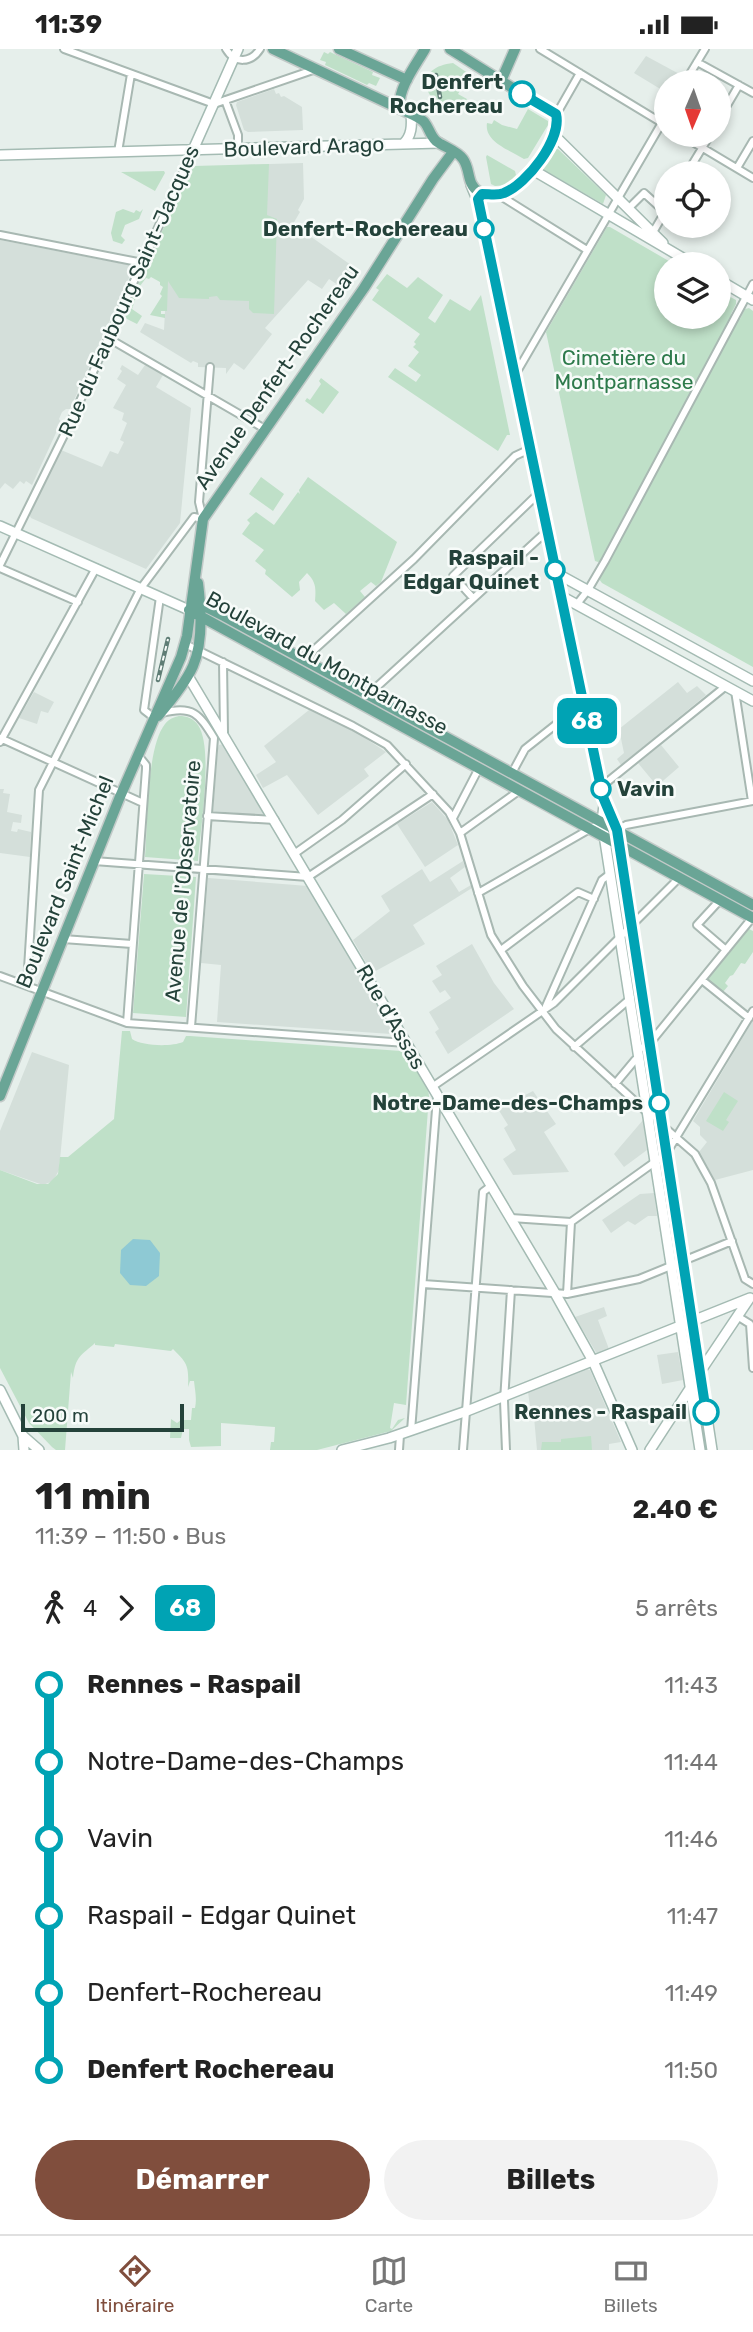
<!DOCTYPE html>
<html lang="fr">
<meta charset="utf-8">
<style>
:root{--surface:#fff;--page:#f2f2f2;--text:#222;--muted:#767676;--line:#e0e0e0;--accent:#804e3d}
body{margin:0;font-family:Rubik,sans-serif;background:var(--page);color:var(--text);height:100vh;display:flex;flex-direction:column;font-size:26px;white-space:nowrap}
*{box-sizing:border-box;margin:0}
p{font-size:23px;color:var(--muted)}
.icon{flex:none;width:38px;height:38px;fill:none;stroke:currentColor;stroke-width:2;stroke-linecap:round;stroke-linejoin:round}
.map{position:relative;height:1401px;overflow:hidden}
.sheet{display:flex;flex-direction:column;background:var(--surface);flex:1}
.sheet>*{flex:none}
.badge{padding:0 14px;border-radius:10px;font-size:24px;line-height:46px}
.needle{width:46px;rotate:182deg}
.controls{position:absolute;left:654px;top:21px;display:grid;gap:14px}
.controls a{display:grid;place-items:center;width:77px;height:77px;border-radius:50%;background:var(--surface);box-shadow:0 4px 10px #0003;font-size:35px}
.scale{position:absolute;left:21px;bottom:18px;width:163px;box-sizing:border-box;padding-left:7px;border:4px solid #24423a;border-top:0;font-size:19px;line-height:24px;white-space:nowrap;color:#24423a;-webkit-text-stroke:5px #f7fbf9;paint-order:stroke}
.map>.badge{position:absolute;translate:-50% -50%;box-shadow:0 0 0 4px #fff}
.legs{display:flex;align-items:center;gap:10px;height:77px;padding:0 35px;font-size:23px}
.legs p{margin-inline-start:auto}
.headline{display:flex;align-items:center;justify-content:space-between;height:119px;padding:0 35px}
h1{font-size:38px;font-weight:700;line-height:52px}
.primary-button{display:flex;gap:14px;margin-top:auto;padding:14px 35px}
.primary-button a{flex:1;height:80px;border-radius:42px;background:var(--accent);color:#fff;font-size:28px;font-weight:700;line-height:80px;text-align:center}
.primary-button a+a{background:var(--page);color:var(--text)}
ul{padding:0 35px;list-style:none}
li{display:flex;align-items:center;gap:24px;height:77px;font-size:26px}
li i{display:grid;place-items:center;width:10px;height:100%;margin:0 9px;background:currentColor}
li i::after{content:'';width:18px;height:18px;margin:-9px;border:5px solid;border-radius:50%;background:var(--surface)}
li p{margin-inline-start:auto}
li:first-child i{background:linear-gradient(#0000 50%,currentColor 0)}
li:last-child i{background:linear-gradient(currentColor 50%,#0000 0)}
.status{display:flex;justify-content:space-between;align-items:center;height:49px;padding:0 35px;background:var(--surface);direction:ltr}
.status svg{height:19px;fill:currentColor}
.menu{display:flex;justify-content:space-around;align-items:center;height:98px;border-top:2px solid var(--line);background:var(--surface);font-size:19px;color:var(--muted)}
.menu a{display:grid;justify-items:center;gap:4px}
.menu .active{color:var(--accent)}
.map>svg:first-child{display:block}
.built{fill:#d4dfda}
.green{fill:#bfe0c8}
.water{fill:#8ec9d4}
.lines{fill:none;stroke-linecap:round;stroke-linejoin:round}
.street-casing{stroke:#a8b8b2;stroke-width:10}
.secondary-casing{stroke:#a4bbb3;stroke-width:12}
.primary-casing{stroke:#c2cac8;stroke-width:13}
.street{stroke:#fff;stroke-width:6}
.secondary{stroke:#fff;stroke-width:9}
.primary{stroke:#6aa596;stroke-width:10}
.rail-casing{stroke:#5f7d75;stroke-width:4.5}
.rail{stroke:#f7fbf9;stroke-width:2;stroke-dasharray:5;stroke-linecap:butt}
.line-1-casing{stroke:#fff;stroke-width:16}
.line-1{stroke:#00a3b4;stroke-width:10}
.stop-1-dot{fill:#fff;stroke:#00a3b4;stroke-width:3.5}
.labels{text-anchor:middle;stroke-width:5;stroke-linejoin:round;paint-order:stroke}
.stop-label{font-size:21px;font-weight:bold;fill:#24423a;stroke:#f7fbf9;text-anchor:end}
.street-label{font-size:21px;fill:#24423a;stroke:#f7fbf9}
.park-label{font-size:21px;fill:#2d7a4b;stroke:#f7fbf9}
</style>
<div class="status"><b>11:39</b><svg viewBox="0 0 49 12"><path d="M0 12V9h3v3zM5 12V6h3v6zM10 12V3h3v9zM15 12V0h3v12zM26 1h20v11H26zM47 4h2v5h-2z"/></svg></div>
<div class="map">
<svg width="753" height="1401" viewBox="0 0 753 1401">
<rect width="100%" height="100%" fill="#e6efeb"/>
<path class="built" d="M646 7 683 27 680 33H667V44L634 24Z
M274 40 276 45 279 44 281 48 284 47 302 58 303 81 248 83 244 81 236 56 237 53Z
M303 114 304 150 298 161 300 163 293 175 358 221 344 240 329 230 322 240 308 231 265 279 272 285 244 321 234 314 226 325V319L198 318V314L193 312 191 314 140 283 145 274 164 281 170 170 242 116Z
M0 191 129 216 132 222 70 360H66L62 363 59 370 61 373 32 436 26 432 24 435 20 432 13 440 5 434 0 440Z
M122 316 138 326 145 316 163 326 156 338 191 359 180 474 146 520 31 469 29 465 61 401 102 418 110 402 118 405 124 393 120 391 127 374 122 371 124 364 113 359 126 336 117 330 122 322 120 320Z
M678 633 687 644 697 637 706 646 621 716 617 710 624 704 619 680Z
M34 643 54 653 48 664 41 662 37 675 19 669Z
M309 661 359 685 386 703 364 720 369 727 318 766 287 726 263 739 256 726 276 713 264 697Z
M223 695 264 763 262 766 213 762 218 699 219 696Z
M661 696 679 718 657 737 638 714Z
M0 740H4L3 744 10 745 7 763 22 766 21 774 13 773 11 782 17 783 18 780 31 783 30 808 0 804Z
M432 753 448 771 458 796 425 818 397 775Z
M463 812 465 818 450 829 459 843 471 836 472 839 413 876 425 895 372 924 353 891 390 862 381 847 422 820 430 833Z
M208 829 308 837 327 869V873L329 874 392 980 391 985 217 973 221 916 201 914Z
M472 895 494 934 514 960 448 1005 435 983 439 980 429 963 451 949 445 941 440 944 432 932 442 926 436 917Z
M753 971V1121L715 1131 699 1103 707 1093 700 1086V1078L693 1072Z
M32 1003 69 1016 59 1121 53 1132 43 1136 0 1121V1082Z
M533 1042 556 1075 544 1083 569 1123 513 1126 503 1110 516 1101 504 1079 508 1076 498 1060Z
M643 1071 647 1101 624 1118 614 1105Z
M654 1144 657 1167H648L635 1176 628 1172 611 1184 602 1171 640 1145Z
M604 1258 607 1267 598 1271 609 1300 597 1305 575 1268Z
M678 1303 683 1331 662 1335 657 1306Z
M587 1320 590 1321 621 1393 609 1395V1401H537L533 1357H530L528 1343Z"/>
<path class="green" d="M324 3 328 5 330 3 373 23 372 26 380 29 376 37 369 34 367 36 325 16 326 13 320 11Z
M453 14 472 27 467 30 458 45 467 50C461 59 459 61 448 62 419 46 417 18 453 14Z
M528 60 548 72V76L528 109 524 110C510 101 484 93 487 74L492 75 494 71 502 76 517 80Z
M554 100H558L606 146 603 155 544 121 543 117Z
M487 106 515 122 516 126 507 136 495 137 491 135 486 108Z
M269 115 267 166 277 170 274 265 253 264 249 260V252L220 251 217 247 209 248V250L179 249 168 232 167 262H161V265H165V269L150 266 162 247 160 245 163 238 160 236V233L151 228 149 230 146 229 140 237 132 260 142 267 137 275 123 268 191 119 194 117Z
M164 122 165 124 155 142 121 123Z
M123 160 134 164 136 161 140 163 143 160 139 170 125 176 121 187 125 191 122 195 113 192 111 184 116 163Z
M607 178H610L674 215H667V268H719V242L736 251V255L731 265 733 267 627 465 625 464 621 472 623 474 601 514 595 512 546 283Z
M387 225 407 239 418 228 443 246 428 269 435 274 450 250 470 262 481 246 510 386H507L498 402 388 328 395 319 416 333 421 326 408 317 419 303 413 298 416 295 414 293 420 285 372 251 379 241 376 239Z
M749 259 753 262V618L602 534 599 530 737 269 740 270 745 260Z
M321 329 339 343 323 365 305 352 307 349 310 351 321 335 319 332Z
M261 428 284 445 273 462 249 445Z
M308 428 397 493 381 533 376 537 371 533 360 542 365 548 346 565 334 554 324 561 315 552C316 539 316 533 307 524L299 533 300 541 292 548 265 525 266 521 255 512 264 501 242 485 250 474 247 471 256 463 274 476 298 443 300 445 299 441Z
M179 667C187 667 193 669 198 676 214 699 200 782 198 812L145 808C148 776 146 699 165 675 169 670 174 668 179 667Z
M144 825 196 828 186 968 133 964Z
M749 880 753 882V903L745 915 741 914 733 926 730 927 725 934 728 937 723 943 708 930Z
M122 982H130L132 990C142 997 171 998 183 993L186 987H190L401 1002 406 1005 428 1040 429 1047 406 1356 394 1354 390 1379 392 1380 398 1371 405 1369 391 1382 317 1401H270L271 1393H274L275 1378 221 1374V1397L191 1398 189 1391V1380H183L181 1389H170L171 1370 177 1374 181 1371H191L192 1359H195C197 1349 195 1342 194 1332H190L188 1338C189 1316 187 1314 173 1300L171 1302 115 1295 114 1298 95 1296V1294C82 1306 75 1307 73 1329L71 1323 65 1401H56L52 1398 29 1374 0 1319V1121L37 1135H48L58 1125 60 1108H68L114 1070Z
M724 1043 738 1052 726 1071 729 1073 723 1082 706 1072Z
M591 1387 592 1401H541L542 1393H561V1390Z"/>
<path class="water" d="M133 1190 150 1191 160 1204 159 1227 146 1237 130 1236 120 1224 121 1201Z"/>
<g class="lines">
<g class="street-casing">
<path id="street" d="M64 0 214 55 316 20
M226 0C235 15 251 14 260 0
M540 0 667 77
M697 13 753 44
M685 33 705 0
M225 51 238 86V100
M556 66 580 24
M719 70 739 36
M681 86 753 129
M118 103 131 25
M737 119 753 92
M687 124 710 86
M499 146 587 201
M629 159 644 144 665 163
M652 185 666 161
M0 186 143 214
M108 289 265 380
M515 326 667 65
M0 516 71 372 193 101
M0 519 78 553
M473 549 453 527 539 444
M577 555 588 541 605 512 753 235
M185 595 353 677 387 696 449 763 460 784 491 886 523 937 556 980 651 1067 660 1066
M304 610 414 510 515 407 530 400
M735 642 752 752
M369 645 547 482
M162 664C193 656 199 665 214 689L191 978
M153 668 144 661 160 548
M222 685 224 684 223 613
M0 689 143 754
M0 693 96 519
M512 724 525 700 583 654
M601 738 726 637
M207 767 275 771
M453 769 479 719
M617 781 626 776 753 752
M460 784 520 741
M294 805 342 771 406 715
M94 812 308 828 433 745
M478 844 602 773
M720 851 697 876 726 901
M63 890 132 895
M501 901 578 843 594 850
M0 927 127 974 406 994
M702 931 749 969
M27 936 39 741 141 539 194 468 203 470 199 453 210 318
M546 957 602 831 611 824
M127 974 146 720V716L138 706
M574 998 631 949
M638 1001 650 994 752 869
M615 1035 635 1011 639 1010
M432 1038 554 954 679 829
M663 1077 695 1105 711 1134 745 1230 753 1235
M511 1169 571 1173
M571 1173 666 1105 753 962
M423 1235 567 1245 639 1230 732 1192
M567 1245 571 1173
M737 1267 750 1275 753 1319
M411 1382 437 1048
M399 1401 400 1386
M463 1401 483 1143 491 1137
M506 1401 504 1352 511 1241"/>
</g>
<g class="secondary-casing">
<path id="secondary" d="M555 87 663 194
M403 95C412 87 412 76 411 65
M193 101 238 0
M0 106 440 94
M533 121 693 215
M471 136 478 153 603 748 617 781 712 1401
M719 231 753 251
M0 477 189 561
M556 524 753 632
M561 547 753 652
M188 627 555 1244 593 1312 632 1401
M604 756 602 773 700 1401
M700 1323 749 1250
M0 1341 23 1387 39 1401
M23 1387 24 1401
M342 1401 389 1389 467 1362 750 1249
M650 1401 691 1338"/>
</g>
<g class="primary-casing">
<path id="primary" d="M273 0 411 65C415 67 422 70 425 74 429 79 430 86 436 92 444 98 458 102 463 110 471 121 466 135 479 143 512 162 563 94 556 66L450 0
M339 0 407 31
M501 32 515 0
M400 59C397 40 416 16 425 0
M189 561 753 869
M190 561 193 556 200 555 224 567 753 856
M158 667C169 654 186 633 193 617 203 594 201 558 198 534
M0 1047 119 750 181 608 187 587 203 470 364 239 433 130 453 103"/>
</g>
<use href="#street" class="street"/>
<use href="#secondary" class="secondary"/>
<use href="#primary" class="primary"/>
<g class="rail-casing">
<path id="rail" d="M436 26 440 48
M158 631 168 590"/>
</g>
<use href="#rail" class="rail"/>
</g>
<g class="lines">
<g class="line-1-casing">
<path id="line-1" d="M522 45 556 65C562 90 527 135 504 144 497 147 490 145 482 145L478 150 603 748 617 781 706 1363"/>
</g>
<use href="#line-1" class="line-1"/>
</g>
<g class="stop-1-dot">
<circle cx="522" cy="45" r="12"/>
<circle cx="484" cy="180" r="9"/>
<circle cx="555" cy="521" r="9"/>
<circle cx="601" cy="740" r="9"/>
<circle cx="659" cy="1054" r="9"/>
<circle cx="706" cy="1363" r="12"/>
</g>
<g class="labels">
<g class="stop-label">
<text x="503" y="40">Denfert<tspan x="503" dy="24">Rochereau</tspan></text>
<text x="468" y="187">Denfert-Rochereau</text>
<text x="539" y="516">Raspail -<tspan x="539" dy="24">Edgar Quinet</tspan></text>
<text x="617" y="747" text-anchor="start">Vavin</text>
<text x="643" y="1061">Notre-Dame-des-Champs</text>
<text x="687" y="1370">Rennes - Raspail</text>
</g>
<g class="street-label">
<text transform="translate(304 98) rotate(-2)" y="7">Boulevard Arago</text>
<text transform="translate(129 242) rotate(-66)" y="7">Rue du Faubourg Saint-Jacques</text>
<text transform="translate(277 328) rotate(-55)" y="7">Avenue Denfert-Rochereau</text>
<text transform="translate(327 614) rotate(29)" y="7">Boulevard du Montparnasse</text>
<text transform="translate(183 832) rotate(-85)" y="7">Avenue de l'Observatoire</text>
<text transform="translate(65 833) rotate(-68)" y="7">Boulevard Saint-Michel</text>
<text transform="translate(391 968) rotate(60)" y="7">Rue d'Assas</text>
</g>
<g class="park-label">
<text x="624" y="316">Cimetière du<tspan x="624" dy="24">Montparnasse</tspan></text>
</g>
</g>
</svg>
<div class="controls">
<a><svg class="needle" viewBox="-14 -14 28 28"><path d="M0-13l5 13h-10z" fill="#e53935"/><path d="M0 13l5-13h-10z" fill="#767676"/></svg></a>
<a><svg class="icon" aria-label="locate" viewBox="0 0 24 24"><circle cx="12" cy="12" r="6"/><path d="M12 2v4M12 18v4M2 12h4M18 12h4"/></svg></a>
<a><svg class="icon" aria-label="layers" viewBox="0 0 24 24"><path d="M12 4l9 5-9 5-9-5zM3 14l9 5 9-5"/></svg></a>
</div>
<div class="scale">200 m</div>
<b class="badge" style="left:587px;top:672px;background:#00a3b4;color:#fff">68</b>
</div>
<section class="sheet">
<div class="headline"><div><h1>11 min</h1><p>11:39 – 11:50 · Bus</p></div><b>2.40 €</b></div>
<div class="legs"><svg class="icon" aria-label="walk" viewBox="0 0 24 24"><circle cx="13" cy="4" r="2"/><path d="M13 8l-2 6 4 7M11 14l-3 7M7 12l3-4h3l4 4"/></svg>4<svg class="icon" aria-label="forward" viewBox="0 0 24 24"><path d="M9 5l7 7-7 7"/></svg><b class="badge" style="background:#00a3b4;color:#fff">68</b><p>5 arrêts</p></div>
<ul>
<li><i style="color:#00a3b4"></i><b>Rennes - Raspail</b><p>11:43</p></li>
<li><i style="color:#00a3b4"></i><span>Notre-Dame-des-Champs</span><p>11:44</p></li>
<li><i style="color:#00a3b4"></i><span>Vavin</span><p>11:46</p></li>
<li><i style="color:#00a3b4"></i><span>Raspail - Edgar Quinet</span><p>11:47</p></li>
<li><i style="color:#00a3b4"></i><span>Denfert-Rochereau</span><p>11:49</p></li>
<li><i style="color:#00a3b4"></i><b>Denfert Rochereau</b><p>11:50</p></li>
</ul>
<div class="primary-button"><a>Démarrer</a><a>Billets</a></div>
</section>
<nav class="menu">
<a class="active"><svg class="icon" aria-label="directions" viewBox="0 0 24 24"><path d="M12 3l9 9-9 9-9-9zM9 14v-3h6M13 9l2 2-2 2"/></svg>Itinéraire</a>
<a><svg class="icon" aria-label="map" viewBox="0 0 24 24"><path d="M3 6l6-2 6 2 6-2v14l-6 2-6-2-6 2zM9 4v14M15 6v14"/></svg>Carte</a>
<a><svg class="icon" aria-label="tickets" viewBox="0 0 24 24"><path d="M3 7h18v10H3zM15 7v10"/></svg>Billets</a>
</nav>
